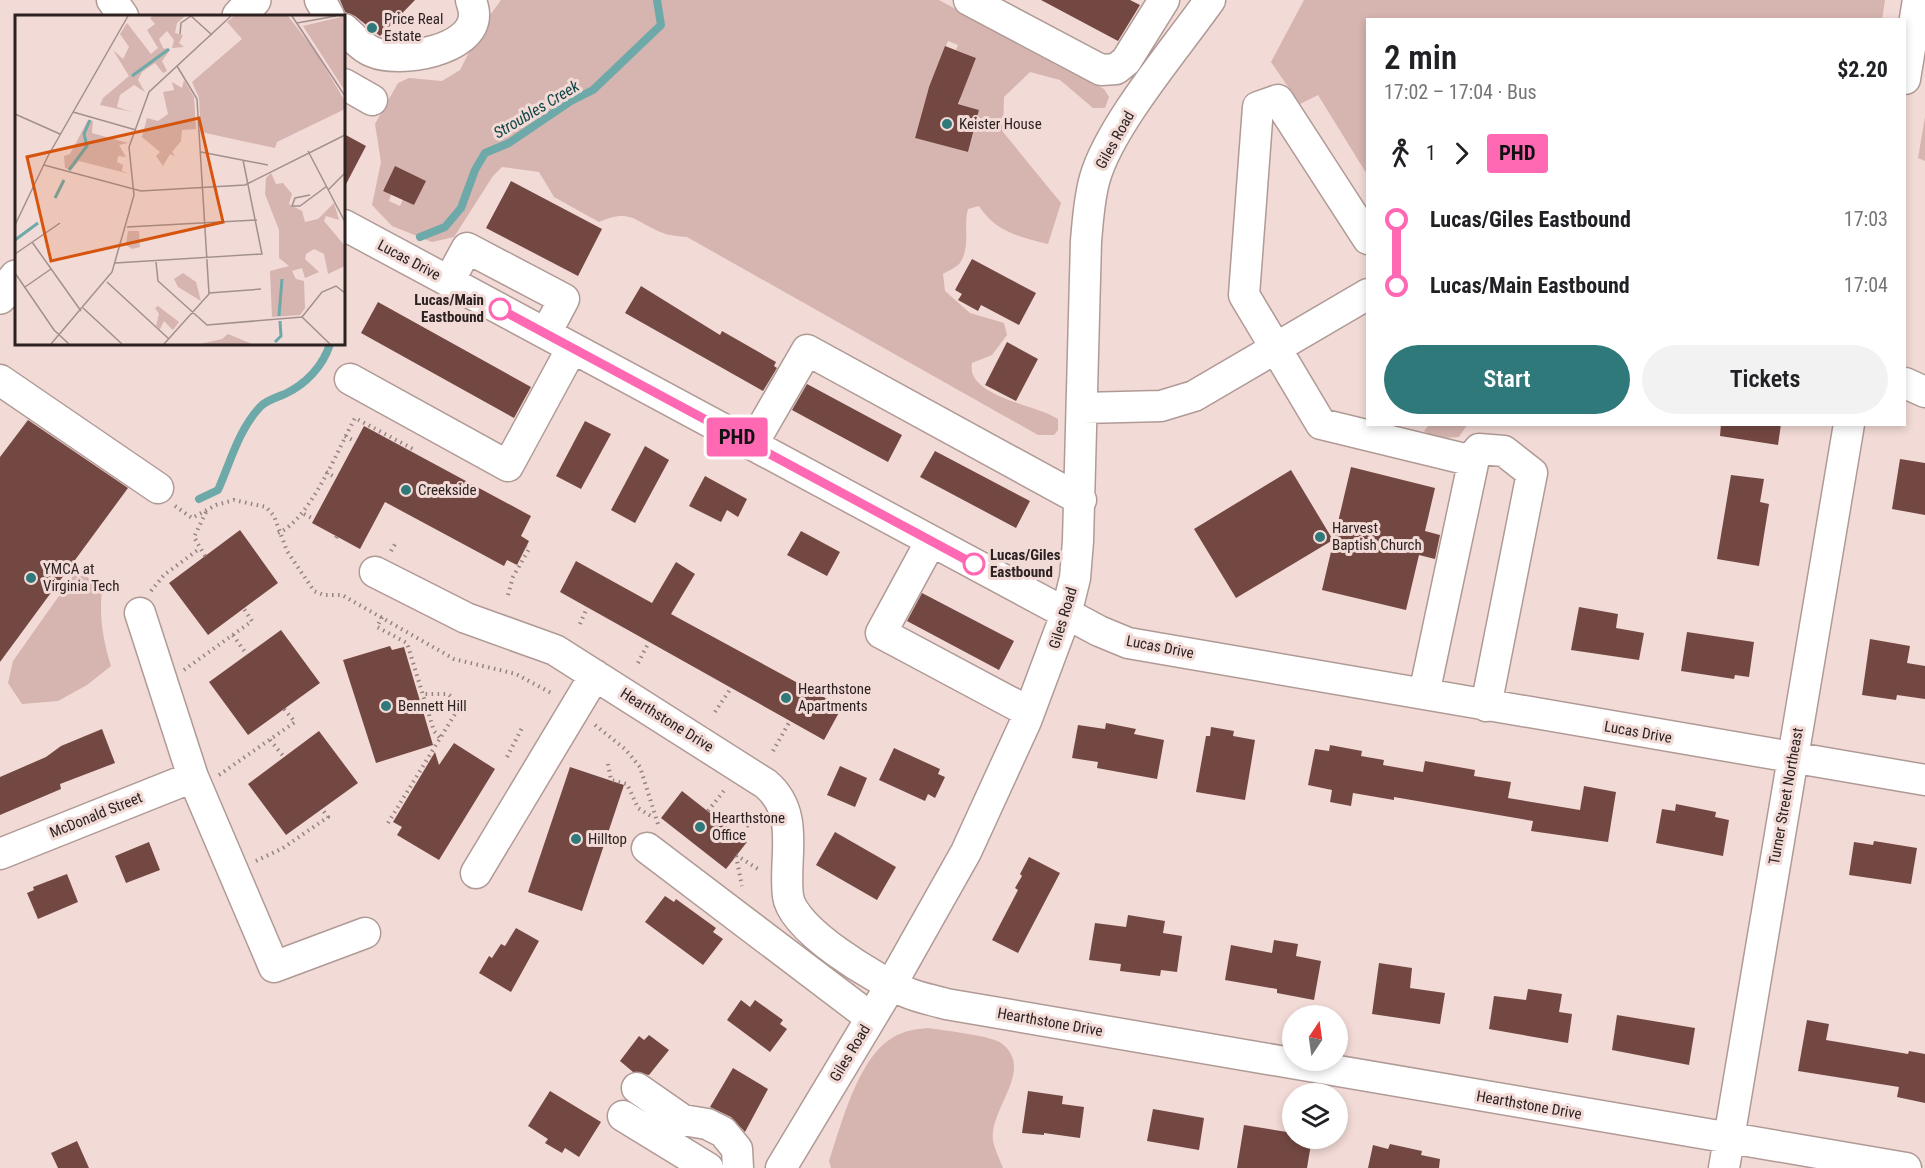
<!DOCTYPE html>
<meta charset="utf-8">
<style>
:root{--surface:#fff;--page:#f2f2f2;--text:#202124;--muted:#757577;--accent:#30797a}
body{margin:0;font-family:"Roboto Condensed",sans-serif;background:var(--page);color:var(--text);height:100vh;display:flex;flex-direction:column;font-size:22px;white-space:nowrap}
*{box-sizing:border-box;margin:0}
p{font-size:20px;color:var(--muted)}
.icon{flex:none;width:33px;height:33px;fill:none;stroke:currentColor;stroke-width:2;stroke-linecap:round;stroke-linejoin:round}
.map{position:relative;flex:1;overflow:hidden}
.side{position:absolute;left:1366px;top:18px;width:540px;height:408px;display:flex;flex-direction:column;background:var(--surface);border-radius:0px;box-shadow:0 3px 9px #0003}
.side>*{flex:none}
.badge{padding:0 12px;border-radius:4px;font-size:21px;line-height:39px}
.needle{width:39px;rotate:13deg}
.controls{position:absolute;left:1282px;top:1005px;display:grid;gap:12px}
.controls a{display:grid;place-items:center;width:66px;height:66px;border-radius:50%;background:var(--surface);box-shadow:0 3px 9px #0003;font-size:30px}
.map>.badge{position:absolute;translate:-50% -50%;box-shadow:0 0 0 3px #fff}
.legs{display:flex;align-items:center;gap:9px;height:66px;padding:0 18px;font-size:20px}
.legs p{margin-inline-start:auto}
.headline{display:flex;align-items:center;justify-content:space-between;height:102px;padding:0 18px}
h1{font-size:33px;font-weight:600;line-height:45px}
.button{display:flex;gap:12px;margin-top:auto;padding:12px 18px}
.button a{flex:1;height:69px;border-radius:36px;background:var(--accent);color:#fff;font-size:24px;font-weight:600;line-height:69px;text-align:center}
.button a+a{background:var(--page);color:var(--text)}
ul{padding:0 18px;list-style:none}
li{display:flex;align-items:center;gap:21px;height:66px;font-size:22px}
li i{display:grid;place-items:center;width:9px;height:100%;margin:0 8px;background:currentColor}
li i::after{content:'';width:15px;height:15px;margin:-8px;border:4px solid;border-radius:50%;background:var(--surface)}
li p{margin-inline-start:auto}
li:first-child i{background:linear-gradient(#0000 50%,currentColor 0)}
li:last-child i{background:linear-gradient(currentColor 50%,#0000 0)}
.map>svg:first-child{display:block}
.green{fill:#d6b4af;fill-rule:evenodd}
.lines{fill:none;stroke-linecap:round;stroke-linejoin:round}
.stream{stroke:#6ea9a9;stroke-width:8}
.building{fill:#744842}
.minor-casing{stroke:#b09a96;stroke-width:33}
.major-casing{stroke:#b09a96;stroke-width:36}
.path{stroke:#958481;stroke-width:4;stroke-dasharray:1.5 4.5;stroke-linecap:butt}
.minor{stroke:#fff;stroke-width:30}
.major{stroke:#fff;stroke-width:33}
.line-1-casing{stroke:#fff;stroke-width:14}
.line-1{stroke:#ff69b4;stroke-width:9}
.poi-dot{fill:#30797a;stroke:#f2dad6;stroke-width:2}
.stop-1-dot{fill:#fff;stroke:#ff69b4;stroke-width:3}
.labels{text-anchor:middle;stroke-width:6;stroke-linejoin:round;paint-order:stroke}
.poi-label{font-size:15px;fill:#2b2221;stroke:#f2dad6;text-anchor:start}
.street-label{font-size:15px;fill:#2b2221;stroke:#f2dad6}
.stop-label{font-size:15px;font-weight:bold;fill:#2b2221;stroke:#f2dad6;text-anchor:end}
.water-label{font-size:16px;font-style:italic;fill:#104748;stroke:#f2dad6}
.inset-river{fill:none;stroke:#6ea9a9;stroke-width:3}
.inset-road{fill:none;stroke:#a2908e;stroke-width:1.5}
.view{fill:#d5540e;fill-opacity:0.15;stroke:#d5540e;stroke-width:3}
.inset-edge{fill:none;stroke:#2b2221;stroke-width:3}
</style>
<div class="map">
<svg width="1925" height="1168" viewBox="0 0 1925 1168">
<rect width="100%" height="100%" fill="#f2dad6"/>
<path class="green" d="M501 0H939L1104 89 1109 97 1105 108H1093L1060 80 1030 72 1004 97 1003 132 1061 203 1048 244C1019 237 996 232 979 206L968 209C963 225 971 247 960 263 957 267 948 271 943 274L945 291 970 313 1004 323 1007 335 992 355 972 363C965 396 1037 405 1058 419V430L1054 435H1038L687 237C679 236 670 236 663 233 634 222 632 208 599 222L554 197 539 172 502 167 493 176 454 237 432 242 392 226 372 205 381 162 375 124 398 83 409 78 442 81 460 70 483 25ZM948 41 958 45 956 50 976 58 970 73 940 61ZM929 87 961 95 959 104 979 110 968 152 915 138ZM395 167 425 181 414 205 403 199 400 206 389 201 391 195 383 190Z
M1304 0H1885L1882 20H1368V176L1318 95 1300 104 1271 62Z
M1925 117V161L1918 158Z
M1429 425V424L1467 425 1459 437C1448 438 1433 439 1424 431Z
M78 569 102 590C99 617 103 640 111 666L87 685 58 701 22 704 8 683 13 661Z
M928 1028C941 1030 993 1036 1001 1043 1036 1069 989 1108 993 1141 995 1150 1000 1160 1003 1168H831L829 1161C841 1125 858 1058 892 1038 903 1031 915 1029 928 1028Z"/>
<g class="lines">
<path class="stream" d="M420 237 445 227 461 208 475 170 485 153 509 143 571 101 593 90 661 25 657 0
M199 499 218 490C230 463 239 429 260 407 265 401 277 397 285 394 306 384 323 366 330 344"/>
</g>
<path class="building" d="M340 0H415L380 36 355 16 345 12Z
M1041 0H1130L1140 5 1118 41Z
M945 46 976 58 958 104 979 110 968 152 915 138 929 87Z
M344 134 366 146 344 188Z
M395 166 426 181 414 205 383 191Z
M511 181 602 229 578 276 486 228Z
M972 259 1036 293 1019 325 981 305 978 311 958 300 962 294 955 290Z
M641 286 720 335 722 331 776 362 774 366 777 368 763 391 625 313Z
M378 302 531 387 514 418 361 333Z
M1007 342 1038 359 1016 401 985 385Z
M807 384 902 435 888 462 792 410Z
M28 420 128 488 0 662V457Z
M585 421 611 434 581 489 556 476Z
M1721 424H1781L1778 445 1720 436Z
M364 426 531 516 521 536 529 541 517 565 507 560 504 566 385 502 360 549 312 523Z
M645 446 669 460 635 523 611 510Z
M935 451 1030 501 1016 528 920 477Z
M1900 459 1925 463V515L1892 509Z
M1351 467 1435 488 1425 531 1440 535 1435 559 1419 555 1406 610 1322 590Z
M1291 470 1333 540 1236 598 1194 529Z
M1731 475 1764 479 1760 502 1769 504 1759 566 1717 559Z
M705 476 747 499 738 517 727 510 721 522 689 506Z
M240 530 278 583 208 635 169 583Z
M801 531 840 552 827 576 787 555Z
M576 561 652 603 676 562 695 574 671 614 842 707 824 740 560 592Z
M922 593 1014 641 999 670 907 621Z
M1579 607 1618 614 1616 628 1644 633 1639 660 1571 650Z
M281 630 320 683 248 735 209 682Z
M1687 632 1754 642 1749 677 1735 675 1734 679 1681 671Z
M1870 639 1910 646 1907 663 1925 666V699L1897 695 1896 700 1862 695Z
M390 646 392 650 404 647 433 745 376 763 343 660Z
M1106 723 1136 729 1134 734 1164 740 1157 779 1097 768 1098 762 1072 758 1078 725 1105 729Z
M1211 727 1234 731 1233 736 1255 740 1245 800 1196 792 1206 736H1210Z
M102 729 115 763 60 784 61 789 0 815V777L46 757 61 746Z
M319 731 358 783 286 835 248 784Z
M454 743 495 769 439 860 397 835 402 827 393 822 435 752 439 765Z
M1330 745 1362 751 1361 756 1384 760 1383 765 1423 772 1425 761 1475 770 1474 776 1511 782 1508 798 1580 810 1584 786 1616 792 1608 842 1531 831 1533 821 1394 797V800L1353 793 1351 806 1330 802 1332 790 1308 785 1315 749 1329 751Z
M894 748 940 769 938 774 945 777 935 798 928 794 925 801 879 780Z
M840 766 867 778 855 807 827 795Z
M570 767 624 785 582 911 528 892Z
M682 791 747 842 726 869 661 818Z
M1676 804 1716 812 1715 817 1729 820 1723 856 1656 843 1662 809 1675 811Z
M835 832 896 867 877 900 816 865Z
M1874 841 1917 848 1911 884 1849 875 1854 842 1873 845Z
M149 842 160 870 126 883 115 856Z
M1029 857 1060 873 1018 953 992 940 1018 890 1015 888 1022 876 1020 874Z
M67 874 78 902 38 919 27 893 34 890 33 887Z
M665 896 674 902 676 899 716 928 713 932 723 939 703 965 645 922Z
M1128 915 1165 921 1163 933 1182 936 1177 972 1161 970 1160 976 1120 971 1121 964 1089 960 1095 923 1126 927Z
M516 928 539 941 511 992 479 973 489 956 492 958 501 944 505 946Z
M1274 940 1298 944 1296 956 1321 961 1314 1000 1277 993V989L1225 980 1231 945 1272 953Z
M1379 963 1412 968 1410 988 1445 993 1440 1024 1372 1014Z
M1528 989 1562 994 1559 1012 1572 1014 1568 1043 1489 1029 1494 996 1526 1000Z
M741 1000 750 1007 755 1000 783 1020 780 1024 787 1029 770 1052 727 1020Z
M1617 1015 1695 1028 1689 1065 1612 1050Z
M1807 1020 1829 1024 1826 1040 1908 1054 1909 1051 1925 1054V1103L1897 1097 1899 1087 1798 1071Z
M649 1035 669 1050 649 1075 633 1072 620 1061 639 1036 644 1040Z
M733 1068 768 1089 745 1132 731 1117 710 1107Z
M550 1091 601 1122 579 1157 565 1148 562 1153 545 1143 548 1139 528 1126Z
M1028 1091 1063 1096 1062 1104 1084 1107 1080 1138 1044 1133V1135L1022 1133Z
M1153 1109 1204 1118 1199 1150 1147 1141Z
M1244 1125 1293 1133V1138H1312L1307 1168H1237Z
M77 1141 89 1168H58L51 1153Z
M1390 1144 1422 1151 1421 1155 1440 1159 1439 1168H1368L1373 1145 1388 1149Z"/>
<g class="lines">
<g class="minor-casing">
<path id="minor" d="M112 0 123 16
M320 0 329 16
M969 0 1101 70 1116 69 1126 61 1164 0
M344 29C352 36 362 48 373 52 399 63 475 51 474 14 474 9 472 4 471 0
M1905 79 1918 0
M344 84 372 100
M344 225 1030 594 1099 631 1128 643 1925 780
M1368 239 1278 100 1258 107 1244 295 1321 424 1473 461
M449 281 467 248 564 299 546 333
M350 379 508 466 572 348
M0 380 158 488
M1905 383 1925 392
M1083 408 1161 406 1194 396 1368 294
M752 445 807 350 1081 500
M931 541 881 633 1029 712
M375 572 466 618 555 650 766 784C801 814 783 857 788 896 792 930 877 980 906 992 919 998 933 1000 946 1004L1906 1168
M140 613 193 777 274 967 365 933
M1424 694 1475 454 1479 449 1504 451 1532 473 1486 706
M647 848 871 1018
M0 854 193 777
M476 873 595 675
M637 1088 683 1120 707 1124 723 1132 737 1149 738 1168
M623 1116 708 1168
M781 1168 891 985 966 852 1026 721 1066 614 1075 578 1078 541 1086 241C1088 220 1089 198 1095 178 1110 125 1177 47 1210 0
M1724 1168 1849 424"/>
</g>
<g class="major-casing">
<path id="major" d="M239 16 254 0
M0 297 16 277"/>
</g>
<path class="path" d="M345 436 356 442
M326 472 336 478
M175 506 192 518 216 505 234 500 266 507 274 516 287 551 314 591 324 595H342L454 659 516 674 553 694
M304 514 314 519
M278 533C310 520 338 449 355 418L413 449 411 452
M336 538 337 536
M391 551 397 541
M205 556 194 537 207 510
M151 591 164 575 199 549
M508 595 513 577 529 549 526 547
M382 617 377 627 407 643 434 731 440 738
M580 624 587 608
M233 635 247 655
M638 663 649 642
M184 670 252 621 244 609
M715 712 731 688
M595 725 625 749 640 767 658 824
M270 740 284 757
M773 751 790 721
M507 757 523 726
M608 764 611 780 627 784 638 808 654 818
M219 775 295 722 284 709
M708 811 726 788
M388 823 455 714 458 702 448 694H422
M739 836 757 814
M736 855 761 871
M736 856 742 886
M256 861 283 848 328 817 322 809"/>
<use href="#minor" class="minor"/>
<use href="#major" class="major"/>
</g>
<g class="lines">
<g class="line-1-casing">
<path id="line-1" d="M500 309 974 564"/>
</g>
<use href="#line-1" class="line-1"/>
</g>
<g class="poi-dot">
<circle cx="372" cy="28" r="6"/>
<circle cx="947" cy="124" r="6"/>
<circle cx="406" cy="490" r="6"/>
<circle cx="1320" cy="537" r="6"/>
<circle cx="31" cy="578" r="6"/>
<circle cx="786" cy="698" r="6"/>
<circle cx="386" cy="706" r="6"/>
<circle cx="700" cy="827" r="6"/>
<circle cx="576" cy="839" r="6"/>
</g>
<g class="stop-1-dot">
<circle cx="500" cy="309" r="10"/>
<circle cx="974" cy="564" r="10"/>
</g>
<g class="labels">
<g class="poi-label">
<text x="384" y="24">Price Real<tspan x="384" dy="17">Estate</tspan></text>
<text x="959" y="129">Keister House</text>
<text x="418" y="495">Creekside</text>
<text x="1332" y="533">Harvest<tspan x="1332" dy="17">Baptish Church</tspan></text>
<text x="43" y="574">YMCA at<tspan x="43" dy="17">Virginia Tech</tspan></text>
<text x="798" y="694">Hearthstone<tspan x="798" dy="17">Apartments</tspan></text>
<text x="398" y="711">Bennett Hill</text>
<text x="712" y="823">Hearthstone<tspan x="712" dy="17">Office</tspan></text>
<text x="588" y="844">Hilltop</text>
</g>
<g class="street-label">
<text transform="translate(1115 140) rotate(-61)" y="5">Giles Road</text>
<text transform="translate(409 260) rotate(28)" y="5">Lucas Drive</text>
<text transform="translate(1063 618) rotate(-73)" y="5">Giles Road</text>
<text transform="translate(1160 647) rotate(11)" y="5">Lucas Drive</text>
<text transform="translate(667 720) rotate(32)" y="5">Hearthstone Drive</text>
<text transform="translate(1638 732) rotate(10)" y="5">Lucas Drive</text>
<text transform="translate(1786 796) rotate(-80)" y="5">Turner Street Northeast</text>
<text transform="translate(96 815) rotate(-22)" y="5">McDonald Street</text>
<text transform="translate(1050 1022) rotate(10)" y="5">Hearthstone Drive</text>
<text transform="translate(850 1053) rotate(-59)" y="5">Giles Road</text>
<text transform="translate(1529 1105) rotate(10)" y="5">Hearthstone Drive</text>
</g>
<g class="stop-label">
<text x="484" y="305">Lucas/Main<tspan x="484" dy="17">Eastbound</tspan></text>
<text x="990" y="560" text-anchor="start">Lucas/Giles<tspan x="990" dy="17">Eastbound</tspan></text>
</g>
<g class="water-label">
<text transform="translate(536 109) rotate(-31)" y="6">Stroubles Creek</text>
</g>
</g>
<g transform="translate(15 15)">
<rect width="330" height="330" fill="#f2dad6"/>
<path d="M138 1H170L162 8 160 18 168 20 164 28 169 32 157 33 159 25 152 16 144 24 148 33 155 35 147 46 152 56 148 58 140 48 127 57 123 65 130 77 119 70 105 80 102 92 117 97 85 90 88 83 114 61 98 35 108 44 114 32 105 19 112 8 136 39 143 33 132 15 140 9 135 3ZM219 1H273L300 36 330 86V94L262 127 260 133 186 117 184 83 177 67 227 24 212 7ZM330 1V76L288 11ZM169 65 179 82 181 114 167 115 166 126 157 137 160 141 155 139 148 151 141 141 145 137 127 122 132 103 143 106 153 99 148 77 159 75 157 67 167 73ZM73 105 78 106 77 118 113 128 104 130 111 142 103 141 102 147 108 150 107 156 115 159 64 146 56 155 50 153 49 141 55 139ZM256 158 261 169 268 168 277 179 274 189 287 196 290 207 303 204 319 188 324 205 311 201 309 206 330 231V251L313 259 309 239 299 234 291 239 290 244 304 257 290 263 287 253 277 256 281 264 289 266 290 293 285 300 257 302 255 256 274 251 264 243V215L250 179 251 163ZM113 216H124L125 232 117 234 111 230ZM168 258 181 267 186 286 163 272 159 264ZM143 291 164 307 158 315 149 306 145 314 141 311 144 299 140 293ZM213 319 237 329H185L207 324Z" fill="#d6b4af"/>
<path class="inset-river" d="M117 61 154 34M54 155 72 131 69 119 75 105M40 183 49 165M0 225 23 208M264 301 267 264M260 327 266 321 265 306"/>
<path class="inset-road" d="M176 1 197 20M277 1 330 81M282 8 321 1M165 19 166 8 176 1M58 97 121 115M0 99 45 119M293 136 330 207M186 137 253 150M29 150 126 176 230 170 330 120M313 175 330 158M295 180 280 183 277 191H285L312 171M0 210 33 141 113 1M112 212 242 205M17 227 66 296M0 239 45 208M141 247 143 266 192 310 287 302 315 329M100 248 247 239 228 145M0 258 39 315 54 329M92 267 154 324M10 272 36 254M194 278 246 274M68 293 107 329M287 302 307 277 321 271 330 278M36 329 97 257 119 180 114 132 134 77 216 1M149 329 194 279 182 84 162 51"/>
<path class="view" d="M184 103 208 207 36 246 12 142Z"/>
<rect width="330" height="330" class="inset-edge"/>
</g>
</svg>
<div class="controls">
<a><svg class="needle" viewBox="-14 -14 28 28"><path d="M0-13l5 13h-10z" fill="#e53935"/><path d="M0 13l5-13h-10z" fill="#757577"/></svg></a>
<a><svg class="icon" aria-label="layers" viewBox="0 0 24 24"><path d="M12 4l9 5-9 5-9-5zM3 14l9 5 9-5"/></svg></a>
</div>
<b class="badge" style="left:737px;top:437px;background:#ff69b4;color:#111">PHD</b>
<section class="side">
<div class="headline"><div><h1>2 min</h1><p>17:02 – 17:04 · Bus</p></div><b>$2.20</b></div>
<div class="legs"><svg class="icon" aria-label="walk" viewBox="0 0 24 24"><circle cx="13" cy="4" r="2"/><path d="M13 8l-2 6 4 7M11 14l-3 7M7 12l3-4h3l4 4"/></svg>1<svg class="icon" aria-label="forward" viewBox="0 0 24 24"><path d="M9 5l7 7-7 7"/></svg><b class="badge" style="background:#ff69b4;color:#111">PHD</b></div>
<ul>
<li><i style="color:#ff69b4"></i><b>Lucas/Giles Eastbound</b><p>17:03</p></li>
<li><i style="color:#ff69b4"></i><b>Lucas/Main Eastbound</b><p>17:04</p></li>
</ul>
<div class="button"><a>Start</a><a>Tickets</a></div>
</section>
</div>
